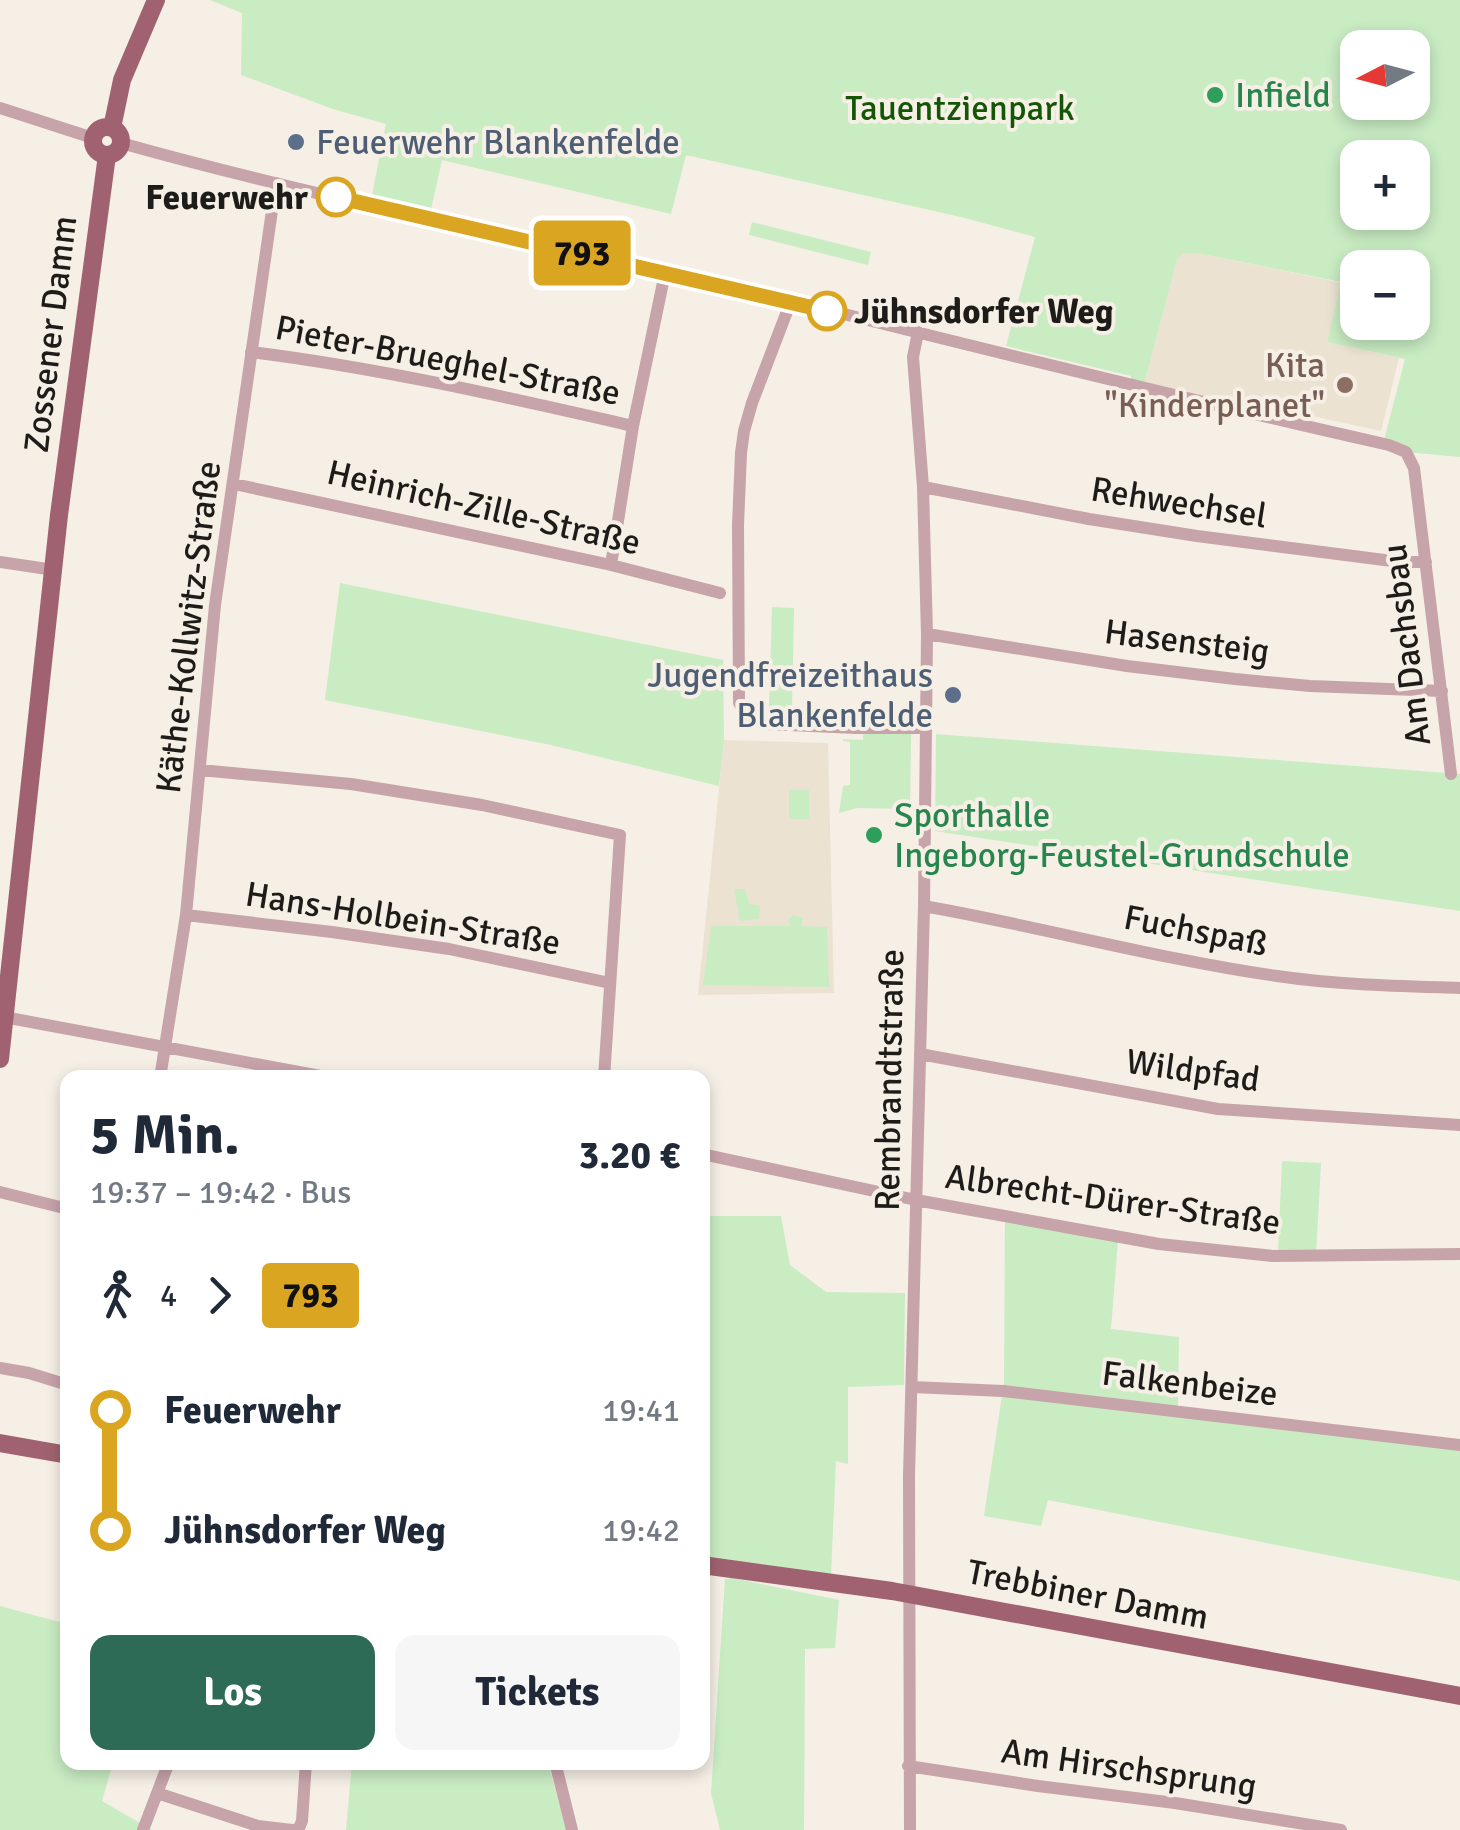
<!DOCTYPE html>
<html lang="de">
<meta charset="utf-8">
<style>
:root{--surface:#fff;--page:#f6f6f7;--text:#1f2937;--muted:#747a83;--accent:#2e6b57}
body{margin:0;font-family:Signika,sans-serif;background:var(--page);color:var(--text);height:100vh;display:flex;flex-direction:column;font-size:38px;white-space:nowrap}
*{box-sizing:border-box;margin:0}
p{font-size:32px;color:var(--muted)}
.icon{flex:none;width:55px;height:55px;fill:none;stroke:currentColor;stroke-width:2;stroke-linecap:round;stroke-linejoin:round}
.map{position:relative;flex:1;overflow:hidden}
.side{position:absolute;left:60px;top:1070px;width:650px;height:700px;display:flex;flex-direction:column;background:var(--surface);border-radius:20px;box-shadow:0 5px 15px #0003}
.side>*{flex:none}
.badge{padding:0 20px;border-radius:8px;font-size:35px;line-height:65px}
.needle{width:65px;rotate:264deg}
.fabs{position:absolute;left:1340px;top:30px;display:grid;gap:20px}
.fabs a{display:grid;place-items:center;width:90px;height:90px;border-radius:20px;background:var(--surface);box-shadow:0 5px 15px #0003;font-size:50px}
.map>.badge{position:absolute;translate:-50% -50%;box-shadow:0 0 0 5px #fff}
.legs{display:flex;align-items:center;gap:15px;height:110px;padding:0 30px;font-size:32px}
.legs p{margin-inline-start:auto}
.overview{display:flex;align-items:center;justify-content:space-between;height:170px;padding:0 30px}
h1{font-size:55px;font-weight:700;line-height:75px}
.cta{display:flex;gap:20px;margin-top:auto;padding:20px 30px}
.cta a{flex:1;height:115px;border-radius:20px;background:var(--accent);color:#fff;font-size:40px;font-weight:700;line-height:115px;text-align:center}
.cta a+a{background:var(--page);color:var(--text)}
ul{padding:0 30px;list-style:none}
li{display:flex;align-items:center;gap:35px;height:120px;font-size:38px}
li i{display:grid;place-items:center;width:15px;height:100%;margin:0 12px;background:currentColor}
li i::after{content:'';width:25px;height:25px;margin:-12px;border:8px solid;border-radius:50%;background:var(--surface)}
li p{margin-inline-start:auto}
li:first-child i{background:linear-gradient(#0000 50%,currentColor 0)}
li:last-child i{background:linear-gradient(currentColor 50%,#0000 0)}
.map>svg:first-child{display:block}
.built{fill:#ebe2d1}
.green{fill:#c9ecc3;fill-rule:evenodd}
.lines{fill:none;stroke-linecap:round;stroke-linejoin:round}
.minor{stroke:#c7a3aa;stroke-width:12}
.major{stroke:#a06271;stroke-width:18}
.line-1-casing{stroke:#fff;stroke-width:22}
.line-1{stroke:#daa520;stroke-width:15}
.leisure-dot{fill:#2e9e5b;stroke:#f5efe5;stroke-width:4}
.service-dot{fill:#5c6f8a;stroke:#f5efe5;stroke-width:4}
.stop-1-dot{fill:#fff;stroke:#daa520;stroke-width:5}
.education-dot{fill:#8d6e63;stroke:#f5efe5;stroke-width:4}
.labels{text-anchor:middle;stroke-width:8;stroke-linejoin:round;paint-order:stroke}
.leisure-label{font-size:35px;fill:#27864d;stroke:#f5efe5;text-anchor:start}
.park-label{font-size:35px;fill:#135706;stroke:#f5efe5}
.service-label{font-size:35px;fill:#4e5e75;stroke:#f5efe5;text-anchor:start}
.stop-label{font-size:35px;font-weight:bold;fill:#1e1c19;stroke:#f5efe5;text-anchor:end}
.street-label{font-size:35px;fill:#1e1c19;stroke:#f5efe5}
.education-label{font-size:35px;fill:#785e54;stroke:#f5efe5;text-anchor:end}
</style>
<div class="map">
<svg width="1460" height="1830" viewBox="0 0 1460 1830">
<rect width="100%" height="100%" fill="#f5efe5"/>
<path class="built" d="M1183 253H1197L1342 283 1327 342 1399 358 1381 431 1293 412 1288 423 1143 388 1177 260Z
M724 740 828 743 834 993 698 995Z"/>
<path class="green" d="M210 0H1460V457L1406 452 1383 444 1405 359 1327 342 1341 282 1197 253H1183L1177 260 1143 388 1130 385 1131 376 1006 346 1035 237 961 217 686 155 671 214 442 160 430 214 371 200 386 124 333 109 241 75 242 13ZM1358 48H1412V102H1358ZM1358 158H1412V212H1358ZM1358 268H1412V322H1358Z
M752 222 871 252 868 265 749 235Z
M340 583 723 660 724 740 719 786 551 745 325 700Z
M772 607 794 608 792 710 769 709Z
M863 732 911 734 910 809 857 808 839 813 843 786 850 785V742L843 741V739L863 740Z
M936 734 1460 774V911L935 831Z
M789 790H809V819H789Z
M734 889H745L749 904 760 906 759 919 740 921Z
M793 915 803 918 801 926 827 927 829 987 703 985 711 926H791L788 920Z
M1282 1161 1321 1163 1316 1254 1278 1251Z
M703 1216H781L790 1265 826 1292 905 1293 904 1385 848 1387V1464L836 1461 831 1575 703 1562Z
M1005 1221 1118 1240 1111 1329 1179 1337 1178 1407 1460 1444V1581L1048 1500 1041 1526 984 1516 1004 1382Z
M732 1578 839 1600 835 1648 805 1649 804 1830H720L711 1793 725 1579Z
M0 1606 67 1624 68 1762 113 1763 102 1801 152 1830H0Z
M352 1762 548 1763 566 1830H346Z"/>
<g class="lines">
<path class="minor" d="M0 108 93 138
M121 143C342 205 569 246 792 301 991 351 1189 400 1389 445L1406 452 1414 468 1451 774
M791 301 752 403 744 431 741 453 738 525 739 703C746 716 752 721 767 724L856 728H925
M251 352C380 368 506 397 633 426
M234 484 611 565 720 593
M923 487 1089 519 1197 536 1400 562H1426
M0 562 54 570
M611 565 633 426 665 273
M927 634 1127 666 1235 679 1310 686 1442 691
M200 770 351 784 482 805 620 835 604 1078
M924 906C1042 927 1158 959 1277 976 1338 985 1399 986 1460 988
M186 915 332 932 449 949 610 983
M4 1017 331 1078
M920 1054 1218 1109 1460 1125
M160 1078 186 915 215 605 276 183
M702 1154 916 1200 1159 1244 1273 1256 1460 1254
M0 1192 68 1209
M0 1368 29 1373 68 1385
M912 1387 1003 1391 1460 1445
M555 1762 572 1830
M908 1766 1038 1786 1175 1803 1341 1830
M157 1793 258 1826 292 1830
M143 1830 169 1762
M294 1830 299 1828 302 1821 306 1762
M910 1830 909 1476 924 906 927 634 923 487 913 357 918 332"/>
<path class="major" d="M93 141a14 14 0 1 1 28 0a14 14 0 1 1-28 0Z
M112 128 122 80 156 0
M0 1059 59 515 107 155
M0 1443 68 1455
M702 1565 892 1591 1460 1696"/>
</g>
<g class="lines">
<g class="line-1-casing">
<path id="line-1" d="M336 197 827 311"/>
</g>
<use href="#line-1" class="line-1"/>
</g>
<g class="leisure-dot">
<circle cx="1215" cy="95" r="10"/>
<circle cx="874" cy="835" r="10"/>
</g>
<g class="service-dot">
<circle cx="296" cy="142" r="10"/>
<circle cx="953" cy="695" r="10"/>
</g>
<g class="stop-1-dot">
<circle cx="336" cy="197" r="18"/>
<circle cx="827" cy="311" r="18"/>
</g>
<circle class="education-dot" cx="1345" cy="385" r="10"/>
<g class="labels">
<g class="leisure-label">
<text x="1235" y="107">Infield</text>
<text x="894" y="827">Sporthalle<tspan x="894" dy="40">Ingeborg-Feustel-Grundschule</tspan></text>
</g>
<g class="park-label">
<text x="960" y="120">Tauentzienpark</text>
</g>
<g class="service-label">
<text x="316" y="154">Feuerwehr Blankenfelde</text>
<text x="933" y="687" text-anchor="end">Jugendfreizeithaus<tspan x="933" dy="40">Blankenfelde</tspan></text>
</g>
<g class="stop-label">
<text x="308" y="209">Feuerwehr</text>
<text x="854" y="323" text-anchor="start">Jühnsdorfer Weg</text>
</g>
<g class="street-label">
<text transform="translate(50 334) rotate(-83)" y="12">Zossener Damm</text>
<text transform="translate(448 360) rotate(11)" y="12">Pieter-Brueghel-Straße</text>
<text transform="translate(1179 502) rotate(9)" y="12">Rehwechsel</text>
<text transform="translate(484 507) rotate(13)" y="12">Heinrich-Zille-Straße</text>
<text transform="translate(188 627) rotate(-83)" y="12">Käthe-Kollwitz-Straße</text>
<text transform="translate(1187 641) rotate(7)" y="12">Hasensteig</text>
<text transform="translate(1406 645) rotate(-97)" y="12">Am Dachsbau</text>
<text transform="translate(403 918) rotate(9)" y="12">Hans-Holbein-Straße</text>
<text transform="translate(1196 930) rotate(11)" y="12">Fuchspaß</text>
<text transform="translate(1193 1070) rotate(8)" y="12">Wildpfad</text>
<text transform="translate(889 1080) rotate(-89)" y="12">Rembrandtstraße</text>
<text transform="translate(1113 1199) rotate(8)" y="12">Albrecht-Dürer-Straße</text>
<text transform="translate(1190 1383) rotate(7)" y="12">Falkenbeize</text>
<text transform="translate(1088 1594) rotate(11)" y="12">Trebbiner Damm</text>
<text transform="translate(1129 1768) rotate(8)" y="12">Am Hirschsprung</text>
</g>
<g class="education-label">
<text x="1325" y="377">Kita<tspan x="1325" dy="40">"Kinderplanet"</tspan></text>
</g>
</g>
</svg>
<div class="fabs">
<a><svg class="needle" viewBox="-14 -14 28 28"><path d="M0-13l5 13h-10z" fill="#e53935"/><path d="M0 13l5-13h-10z" fill="#747a83"/></svg></a>
<a>+</a>
<a>−</a>
</div>
<b class="badge" style="left:582px;top:253px;background:#daa520;color:#111">793</b>
<section class="side">
<div class="overview"><div><h1>5 Min.</h1><p>19:37 – 19:42 · Bus</p></div><b>3.20 €</b></div>
<div class="legs"><svg class="icon" aria-label="walk" viewBox="0 0 24 24"><circle cx="13" cy="4" r="2"/><path d="M13 8l-2 6 4 7M11 14l-3 7M7 12l3-4h3l4 4"/></svg>4<svg class="icon" aria-label="forward" viewBox="0 0 24 24"><path d="M9 5l7 7-7 7"/></svg><b class="badge" style="background:#daa520;color:#111">793</b></div>
<ul>
<li><i style="color:#daa520"></i><b>Feuerwehr</b><p>19:41</p></li>
<li><i style="color:#daa520"></i><b>Jühnsdorfer Weg</b><p>19:42</p></li>
</ul>
<div class="cta"><a>Los</a><a>Tickets</a></div>
</section>
</div>
